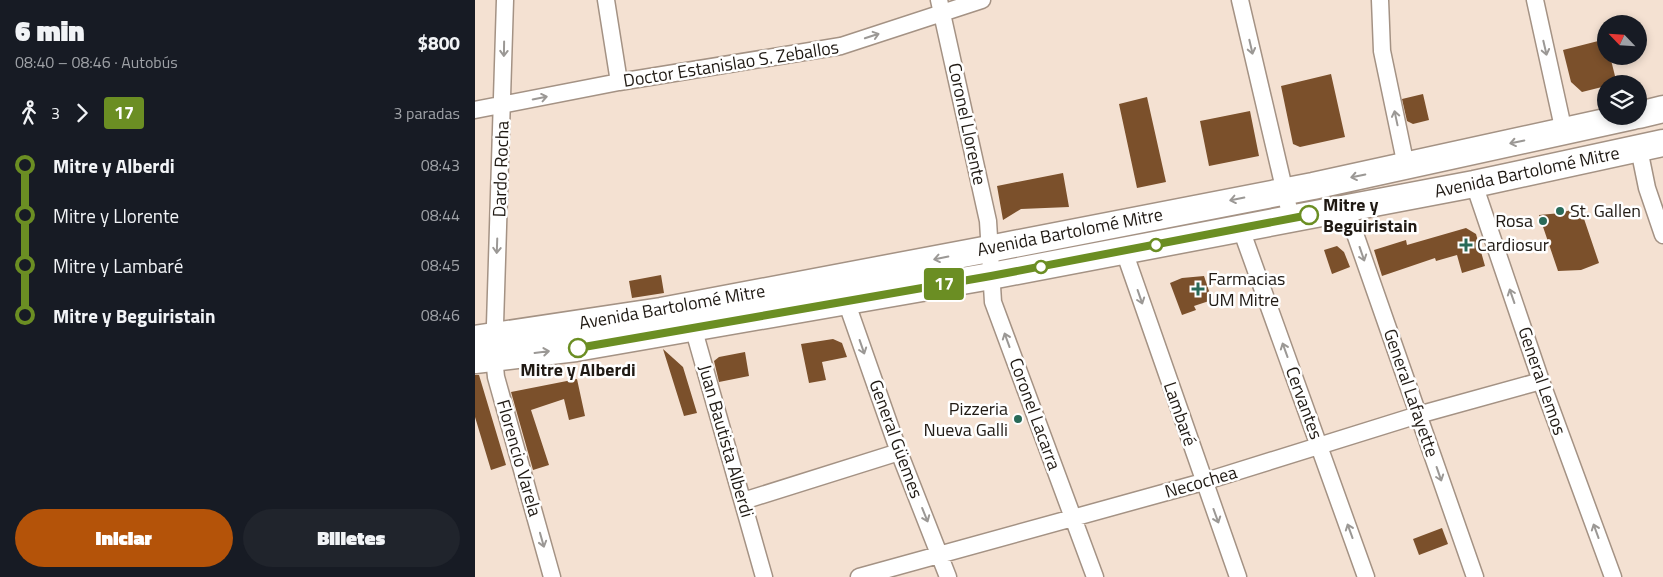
<!DOCTYPE html>
<html lang="es">
<meta charset="utf-8">
<style>
:root{--surface:#171b24;--page:#20242c;--text:#f1f3f6;--muted:#9ea1a6;--accent:#b45309}
body{margin:0;font-family:"Titillium Web",sans-serif;background:var(--page);color:var(--text);height:100vh;display:flex;flex-direction:column;font-size:19px;white-space:nowrap}
*{box-sizing:border-box;margin:0}
p{font-size:16px;color:var(--muted)}
.icon{flex:none;width:28px;height:28px;fill:none;stroke:currentColor;stroke-width:2;stroke-linecap:round;stroke-linejoin:round}
.map{position:relative;flex:1;overflow:hidden}
.sheet{display:flex;flex-direction:column;background:var(--surface);width:475px}
.sheet>*{flex:none}
.badge{padding:0 10px;border-radius:4px;font-size:18px;line-height:32px}
.needle{width:32px;rotate:295deg}
.buttons{position:absolute;left:1122px;top:15px;display:grid;gap:10px}
.buttons a{display:grid;place-items:center;width:50px;height:50px;border-radius:50%;background:var(--surface);box-shadow:0 2px 8px #0003;font-size:25px}
.map>.badge{position:absolute;translate:-50% -50%;box-shadow:0 0 0 2px #fff}
.legs{display:flex;align-items:center;gap:8px;height:55px;padding:0 15px;font-size:16px}
.legs p{margin-inline-start:auto}
.headline{display:flex;align-items:center;justify-content:space-between;height:85px;padding:0 15px}
h1{font-size:28px;font-weight:800;line-height:38px}
.button{display:flex;gap:10px;margin-top:auto;padding:10px 15px}
.button a{flex:1;height:58px;border-radius:30px;background:var(--accent);color:#fff;font-size:20px;font-weight:800;line-height:58px;text-align:center}
.button a+a{background:var(--page);color:var(--text)}
ul{padding:0 15px;list-style:none}
li{display:flex;align-items:center;gap:18px;height:50px;font-size:19px}
li i{display:grid;place-items:center;width:8px;height:100%;margin:0 6px;background:currentColor}
li i::after{content:'';width:12px;height:12px;margin:-6px;border:4px solid;border-radius:50%;background:var(--surface)}
li p{margin-inline-start:auto}
li:first-child i{background:linear-gradient(#0000 50%,currentColor 0)}
li:last-child i{background:linear-gradient(currentColor 50%,#0000 0)}
main{display:flex;flex:1;min-height:0}
.map>svg:first-child{display:block}
.building{fill:#7b502b}
.lines{fill:none;stroke-linecap:round;stroke-linejoin:round}
.minor-casing{stroke:#a49284;stroke-width:19}
.primary-casing{stroke:#a49284;stroke-width:29}
.minor{stroke:#fff;stroke-width:16}
.primary{stroke:#fff;stroke-width:26}
.oneway{stroke:#9b9895}
.line-1-casing{stroke:#fff;stroke-width:11}
.line-1{stroke:#6b8e23;stroke-width:8}
.poi-dot{fill:#296a58;stroke:#fff;stroke-width:2}
.stop-1-dot{fill:#fff;stroke:#6b8e23;stroke-width:2.5}
.labels{text-anchor:middle;stroke-width:5;stroke-linejoin:round;paint-order:stroke}
.street-label{font-size:18px;fill:#201a14;stroke:#fff}
.stop-label{font-size:18px;font-weight:bold;fill:#201a14;stroke:#fff;text-anchor:start}
.poi-label{font-size:18px;fill:#201a14;stroke:#fff;text-anchor:start}
</style>
<main>
<section class="sheet">
<div class="headline"><div><h1>6 min</h1><p>08:40 – 08:46 · Autobús</p></div><b>$800</b></div>
<div class="legs"><svg class="icon" aria-label="walk" viewBox="0 0 24 24"><circle cx="13" cy="4" r="2"/><path d="M13 8l-2 6 4 7M11 14l-3 7M7 12l3-4h3l4 4"/></svg>3<svg class="icon" aria-label="forward" viewBox="0 0 24 24"><path d="M9 5l7 7-7 7"/></svg><b class="badge" style="background:#6b8e23;color:#fff">17</b><p>3 paradas</p></div>
<ul>
<li><i style="color:#6b8e23"></i><b>Mitre y Alberdi</b><p>08:43</p></li>
<li><i style="color:#6b8e23"></i><span>Mitre y Llorente</span><p>08:44</p></li>
<li><i style="color:#6b8e23"></i><span>Mitre y Lambaré</span><p>08:45</p></li>
<li><i style="color:#6b8e23"></i><b>Mitre y Beguiristain</b><p>08:46</p></li>
</ul>
<div class="button"><a>Iniciar</a><a>Billetes</a></div>
</section>
<div class="map">
<svg width="1188" height="577" viewBox="0 0 1188 577">
<rect width="100%" height="100%" fill="#f4e1d2"/>
<path class="building" d="M1131 39V56H1135L1142 84H1131V86L1107 92 1096 82 1088 50Z
M856 74 870 137 825 147 818 144 806 86Z
M948 94 954 120 938 124 932 121 927 99Z
M672 97 691 182 662 188 644 104Z
M775 111 784 156 734 166 725 121Z
M588 173 594 207 546 209 528 220 522 186Z
M1105 207 1124 263 1106 270 1083 271 1064 215 1086 213Z
M991 228 1001 234 1010 266 987 273 982 255 961 261 960 258 907 276 899 250 931 240 932 245Z
M862 246 869 252 875 267 857 274 849 250Z
M186 275 189 293 157 298 154 281Z
M729 276 737 300 719 306 721 310 707 315 695 283 707 278Z
M358 339 367 343 372 357 347 362 351 380 334 383 326 344Z
M188 349 208 367 222 413 209 416Z
M270 352 274 376 244 382 239 361 244 357Z
M0 375H4L31 465 16 470 0 417Z
M102 379 110 416 94 420 89 399 56 410 74 465 58 470 36 392Z
M967 528 973 544 944 555 938 539Z"/>
<g class="lines">
<g class="minor-casing">
<path id="minor" d="M30 0 19 357 21 377 77 577
M131 0 144 82
M464 0 513 221 518 302 620 577
M765 0 816 218
M905 0 907 51 931 166
M1060 0 1089 132
M0 110 144 82 366 46 507 0
M1164 149 1172 188 1188 235
M999 184 1066 381 1138 577
M871 208 1000 577
M766 229 891 577
M649 251 763 577
M371 301 424 452 473 577
M216 320 289 577
M268 501 424 452
M384 577 728 482 943 415 1066 381"/>
</g>
<g class="primary-casing">
<path id="primary" d="M1164 115 1188 109
M0 339 186 311 514 249 838 186 1158 116
M0 360 101 348 516 276 999 184 1188 143"/>
</g>
<use href="#minor" class="minor"/>
<use href="#primary" class="primary"/>
</g>
<defs><path id="oneway-shaft" d="M-6 0H5M1.5-3L5.5 0L1.5 3" fill="none" stroke-width="1.6" stroke-linecap="round" stroke-linejoin="round" transform="scale(1.25)"/></defs>
<g class="oneway">
<use href="#oneway-shaft" transform="translate(397 36) rotate(-18)"/>
<use href="#oneway-shaft" transform="translate(776 47) rotate(77)"/>
<use href="#oneway-shaft" transform="translate(1070 48) rotate(77)"/>
<use href="#oneway-shaft" transform="translate(29 49) rotate(91)"/>
<use href="#oneway-shaft" transform="translate(65 98) rotate(-11)"/>
<use href="#oneway-shaft" transform="translate(921 118) rotate(-102)"/>
<use href="#oneway-shaft" transform="translate(1042 142) rotate(168)"/>
<use href="#oneway-shaft" transform="translate(883 176) rotate(168)"/>
<use href="#oneway-shaft" transform="translate(762 199) rotate(169)"/>
<use href="#oneway-shaft" transform="translate(22 246) rotate(92)"/>
<use href="#oneway-shaft" transform="translate(887 254) rotate(71)"/>
<use href="#oneway-shaft" transform="translate(466 258) rotate(169)"/>
<use href="#oneway-shaft" transform="translate(1037 296) rotate(-109)"/>
<use href="#oneway-shaft" transform="translate(665 297) rotate(71)"/>
<use href="#oneway-shaft" transform="translate(532 340) rotate(-110)"/>
<use href="#oneway-shaft" transform="translate(387 347) rotate(71)"/>
<use href="#oneway-shaft" transform="translate(810 350) rotate(-110)"/>
<use href="#oneway-shaft" transform="translate(67 352) rotate(-7)"/>
<use href="#oneway-shaft" transform="translate(964 474) rotate(71)"/>
<use href="#oneway-shaft" transform="translate(450 515) rotate(68)"/>
<use href="#oneway-shaft" transform="translate(741 516) rotate(70)"/>
<use href="#oneway-shaft" transform="translate(875 531) rotate(-110)"/>
<use href="#oneway-shaft" transform="translate(1121 531) rotate(-110)"/>
<use href="#oneway-shaft" transform="translate(67 540) rotate(74)"/>
</g>
<g class="lines">
<g class="line-1-casing">
<path id="line-1" d="M103 348 516 276 834 215"/>
</g>
<use href="#line-1" class="line-1"/>
</g>
<g class="poi-dot">
<circle cx="1085" cy="211" r="5"/>
<circle cx="1068" cy="221" r="5"/>
<path d="M988.5 237.5h5v5h5v5h-5v5h-5v-5h-5v-5h5z"/>
<path d="M720.5 281.5h5v5h5v5h-5v5h-5v-5h-5v-5h5z"/>
<circle cx="543" cy="419" r="5"/>
</g>
<g class="stop-1-dot">
<circle cx="834" cy="215" r="9"/>
<circle cx="681" cy="245" r="6"/>
<circle cx="566" cy="267" r="6"/>
<circle cx="103" cy="348" r="9"/>
</g>
<g class="labels">
<g class="street-label">
<text transform="translate(256 64) rotate(-9)" y="6">Doctor Estanislao S. Zeballos</text>
<text transform="translate(492 124) rotate(78)" y="6">Coronel Llorente</text>
<text transform="translate(26 169) rotate(-88)" y="6">Dardo Rocha</text>
<text transform="translate(1052 172) rotate(-12)" y="6">Avenida Bartolomé Mitre</text>
<text transform="translate(595 232) rotate(-11)" y="6">Avenida Bartolomé Mitre</text>
<text transform="translate(197 307) rotate(-10)" y="6">Avenida Bartolomé Mitre</text>
<text transform="translate(1067 381) rotate(71)" y="6">General Lemos</text>
<text transform="translate(936 393) rotate(71)" y="6">General Lafayette</text>
<text transform="translate(829 403) rotate(70)" y="6">Cervantes</text>
<text transform="translate(560 414) rotate(70)" y="6">Coronel Lacarra</text>
<text transform="translate(705 414) rotate(71)" y="6">Lambaré</text>
<text transform="translate(421 439) rotate(70)" y="6">General Güemes</text>
<text transform="translate(251 441) rotate(74)" y="6">Juan Bautista Alberdi</text>
<text transform="translate(44 458) rotate(74)" y="6">Florencio Varela</text>
<text transform="translate(726 482) rotate(-16)" y="6">Necochea</text>
</g>
<g class="stop-label">
<text x="848" y="211">Mitre y<tspan x="848" dy="21">Beguiristain</tspan></text>
<text x="103" y="376" text-anchor="middle">Mitre y Alberdi</text>
</g>
<g class="poi-label">
<text x="1095" y="217">St. Gallen</text>
<text x="1058" y="227" text-anchor="end">Rosa</text>
<text x="1002" y="251">Cardiosur</text>
<text x="733" y="285">Farmacias<tspan x="733" dy="21">UM Mitre</tspan></text>
<text x="533" y="415" text-anchor="end">Pizzeria<tspan x="533" dy="21">Nueva Galli</tspan></text>
</g>
</g>
</svg>
<div class="buttons">
<a><svg class="needle" viewBox="-14 -14 28 28"><path d="M0-13l5 13h-10z" fill="#e53935"/><path d="M0 13l5-13h-10z" fill="#9ea1a6"/></svg></a>
<a><svg class="icon" aria-label="layers" viewBox="0 0 24 24"><path d="M12 4l9 5-9 5-9-5zM3 14l9 5 9-5"/></svg></a>
</div>
<b class="badge" style="left:469px;top:284px;background:#6b8e23;color:#fff">17</b>
</div>
</main>
